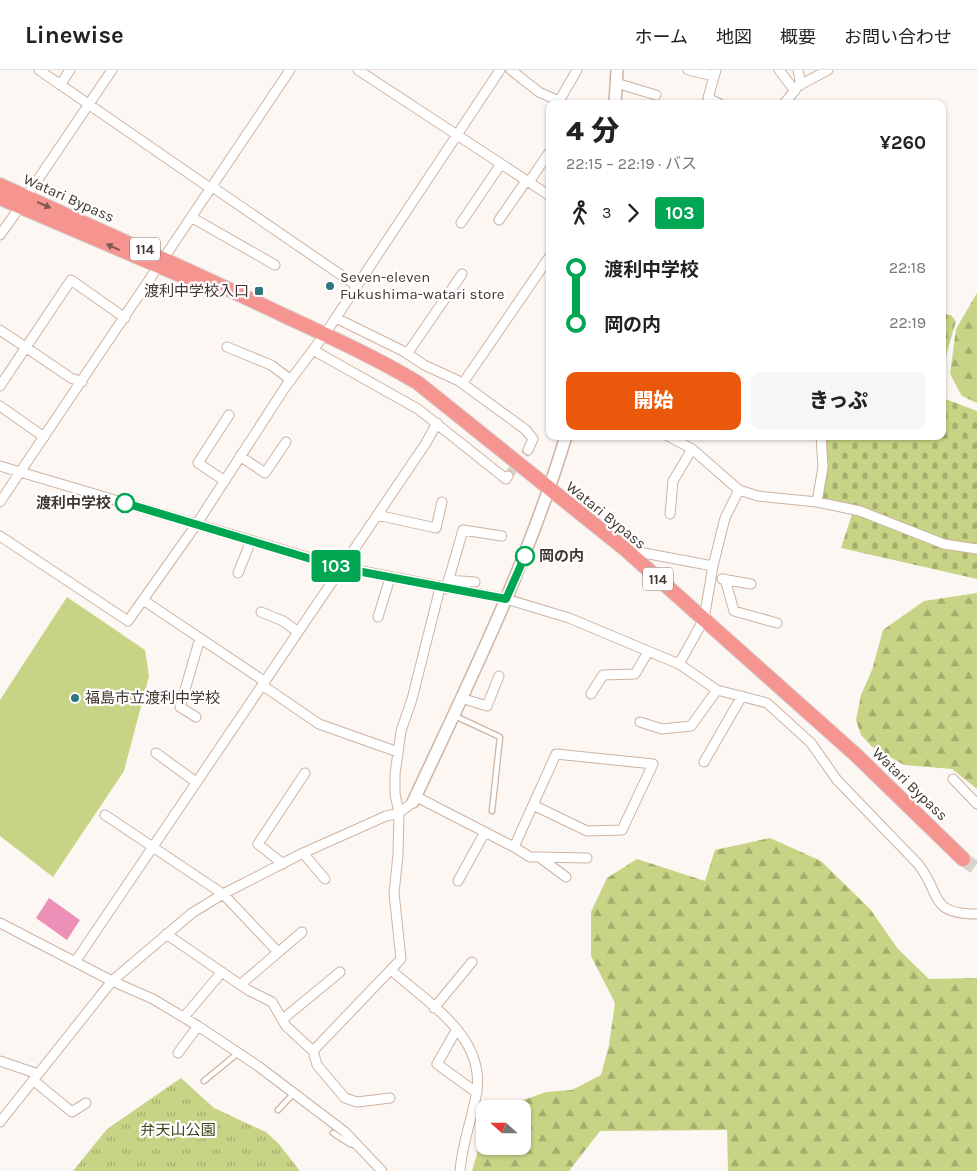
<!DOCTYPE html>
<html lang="ja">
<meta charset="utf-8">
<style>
:root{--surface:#fff;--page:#f6f6f6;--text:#222;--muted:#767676;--line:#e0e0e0;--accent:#ea580c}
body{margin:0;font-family:Karla,"Noto Sans JP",sans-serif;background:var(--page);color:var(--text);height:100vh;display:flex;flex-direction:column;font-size:19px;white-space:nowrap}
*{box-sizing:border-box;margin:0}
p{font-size:16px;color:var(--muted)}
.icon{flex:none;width:28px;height:28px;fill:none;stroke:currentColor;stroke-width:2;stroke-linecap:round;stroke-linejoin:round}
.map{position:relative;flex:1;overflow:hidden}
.details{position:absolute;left:546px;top:30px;width:400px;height:340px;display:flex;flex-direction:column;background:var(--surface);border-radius:10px;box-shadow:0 1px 4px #0004}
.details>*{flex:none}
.badge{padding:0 10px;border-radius:4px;font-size:18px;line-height:32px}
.needle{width:32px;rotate:291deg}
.fabs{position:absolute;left:476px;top:1030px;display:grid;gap:10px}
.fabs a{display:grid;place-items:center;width:55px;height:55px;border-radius:10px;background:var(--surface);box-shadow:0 1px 4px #0004;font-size:25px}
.map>.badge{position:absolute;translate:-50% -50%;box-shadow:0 0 0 2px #fff}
.legs{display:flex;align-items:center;gap:8px;height:55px;padding:0 20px;font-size:16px}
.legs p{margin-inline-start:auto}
.headline{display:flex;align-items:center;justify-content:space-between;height:85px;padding:0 20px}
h1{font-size:28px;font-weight:800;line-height:38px}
.cta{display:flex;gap:10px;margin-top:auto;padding:10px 20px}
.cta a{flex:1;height:58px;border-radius:10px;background:var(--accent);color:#fff;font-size:20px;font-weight:800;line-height:58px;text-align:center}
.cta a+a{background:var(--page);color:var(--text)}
ul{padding:0 20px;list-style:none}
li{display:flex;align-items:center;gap:18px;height:55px;font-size:19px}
li i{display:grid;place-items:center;width:8px;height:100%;margin:0 6px;background:currentColor}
li i::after{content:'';width:12px;height:12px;margin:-6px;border:4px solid;border-radius:50%;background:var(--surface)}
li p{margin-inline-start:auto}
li:first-child i{background:linear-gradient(#0000 50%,currentColor 0)}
li:last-child i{background:linear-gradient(currentColor 50%,#0000 0)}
header{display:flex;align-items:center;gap:30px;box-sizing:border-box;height:70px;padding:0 25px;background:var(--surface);border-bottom:1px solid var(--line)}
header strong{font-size:24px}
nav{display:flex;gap:28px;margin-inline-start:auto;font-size:18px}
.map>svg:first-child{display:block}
.forest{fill:url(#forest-firs)}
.cemetery{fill:url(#cemetery-stones)}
.park{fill:url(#park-tufts)}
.garden{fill:#c7d485}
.water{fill:#ec90b8}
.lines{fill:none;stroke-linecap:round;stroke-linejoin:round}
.minor-tunnel{stroke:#d8d1cc;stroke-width:9;stroke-dasharray:9 4.5;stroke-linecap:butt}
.trunk-tunnel{stroke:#d8d1cc;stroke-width:14;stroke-dasharray:14 7;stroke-linecap:butt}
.service-casing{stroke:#ceb3a1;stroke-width:7}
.minor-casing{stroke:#ceb3a1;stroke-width:11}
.tertiary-casing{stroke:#ceb3a1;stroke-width:14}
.trunk-casing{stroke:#d5d3d1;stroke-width:16}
.service{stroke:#fff;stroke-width:4.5}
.minor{stroke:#fff;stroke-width:9}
.tertiary{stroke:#fff;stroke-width:11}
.trunk{stroke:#f69490;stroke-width:14}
.oneway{fill:#815852}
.line-1-casing{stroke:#fff;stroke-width:11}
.line-1{stroke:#00a651;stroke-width:8}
.poi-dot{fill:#2f7681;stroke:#fff;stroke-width:2}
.stop-1-dot{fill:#fff;stroke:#00a651;stroke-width:2.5}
.labels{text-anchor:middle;stroke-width:4.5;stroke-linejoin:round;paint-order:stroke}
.shield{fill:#fff;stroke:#7b736e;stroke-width:1}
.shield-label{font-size:14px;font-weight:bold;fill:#423730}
.street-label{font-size:15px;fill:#423730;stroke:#fff}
.poi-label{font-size:15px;fill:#423730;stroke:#fff;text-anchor:start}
.stop-label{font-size:15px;font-weight:bold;fill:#423730;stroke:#fff;text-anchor:end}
.park-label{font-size:15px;fill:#3d421b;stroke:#fff}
</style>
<header>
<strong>Linewise</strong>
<nav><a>ホーム</a><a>地図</a><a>概要</a><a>お問い合わせ</a></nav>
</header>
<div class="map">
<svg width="977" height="1101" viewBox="0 0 977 1101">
<defs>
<pattern id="forest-firs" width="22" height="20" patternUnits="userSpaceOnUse" patternTransform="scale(1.25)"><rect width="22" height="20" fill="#c7d485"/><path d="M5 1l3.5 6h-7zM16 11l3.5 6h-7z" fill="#a3ad6d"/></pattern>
<pattern id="cemetery-stones" width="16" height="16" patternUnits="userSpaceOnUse" patternTransform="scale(1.25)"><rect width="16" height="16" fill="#c7d485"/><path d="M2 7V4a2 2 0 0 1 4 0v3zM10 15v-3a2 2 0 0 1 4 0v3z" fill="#a3ad6d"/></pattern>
<pattern id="park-tufts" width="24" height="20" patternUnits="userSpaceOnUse" patternTransform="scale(1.25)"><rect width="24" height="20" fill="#c7d485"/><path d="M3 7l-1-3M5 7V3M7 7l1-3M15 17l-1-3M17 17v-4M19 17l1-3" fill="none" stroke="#a3ad6d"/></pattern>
</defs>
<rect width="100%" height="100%" fill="#fdf7f3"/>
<path class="forest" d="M977 223V333L962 326 950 304 956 259Z
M977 523V719L952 699 904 695 871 676 861 665 856 650 861 625 872 600 883 560 924 531Z
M770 768 821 791 870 839 898 879 929 909 977 908V1101H728L727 1060 600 1061 569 1101H472L485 1057V1076H522V1039H505L509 1035 546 1022 572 1020 601 1005 609 975 615 933 591 886V842L607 808 637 789 705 811 715 780Z"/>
<path class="cemetery" d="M943 244 951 245 956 251 943 296Z
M943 328 977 341V509L841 478 854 438 822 429 826 396 825 366H942Z"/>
<path class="park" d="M181 1008 214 1038 266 1062 279 1074 300 1101H73L107 1059Z"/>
<path class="garden" d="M67 527 145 580 149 606 124 701 53 807 0 766V630Z"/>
<path class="water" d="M49 828 80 850 67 870 36 848Z"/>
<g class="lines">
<path class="minor-tunnel" d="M508 406 528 380"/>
<path class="trunk-tunnel" d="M963 789 977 799"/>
<g class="service-casing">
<path id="service" d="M455 646 500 667 492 741
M204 1011 238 983
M278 1040 294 1023
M333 1063 350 1074 355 1075"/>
</g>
<g class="minor-casing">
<path id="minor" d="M39 0 210 118
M358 0 550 126
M511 0 539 22 559 31 577 0
M688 0 714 6
M716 0 708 28 720 34
M779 0 795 21
M798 0 801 15
M616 13 656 25
M60 15 70 0
M784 34 798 16 828 0
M529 112 548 84
M211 116 357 216
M26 127 112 0
M191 147 275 195
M499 150 526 111
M461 153 501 94
M0 165 20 137
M336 248 405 282 424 295 459 311 526 360 533 369 528 380
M0 260 71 308 82 312
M227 277 271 295 291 310
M313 280 418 339 506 409 508 406
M407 284 462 204
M463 313 550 186
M0 316 71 210 125 248
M0 336 44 367
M668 366 692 379 739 420
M240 386 265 403 286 372
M0 396 341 497 506 529 569 548 679 594 717 620 767 633 811 673 837 710 918 794C942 824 928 844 977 844
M225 411 198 393 229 345
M0 432 290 0
M817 432 823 397 821 366
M670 444 673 411 692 379
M377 445 436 458 442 432
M0 466 128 551 196 455 286 316 325 264 500 0
M628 480 713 496
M238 503 251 471
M722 509 751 514
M725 509 734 541 777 553
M448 510 475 512
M446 519 463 460 502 466
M143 530 264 611
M261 542 283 551 298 562
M378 547 390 508
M679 594 704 549 713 496 725 448 739 420 758 426 817 432 860 441 944 474 977 479
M262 615 319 654 398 682
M591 624 603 605 635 604 648 582
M461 628 487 636 499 606
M196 647 180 637 200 568
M640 652 662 659 691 656 717 620
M156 683 196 712
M704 692 742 626
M953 709 977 734
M415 726 514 777 530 787H539L566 807
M105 745 223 824 278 882
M514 777 556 684 653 694 622 760 587 761 533 735
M303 783 325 809
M539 787 587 788
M283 794 258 774 305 703
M458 811 485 762
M0 853 112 911 153 929 198 956 258 996 345 1062 382 1101
M166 864 248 920 272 932 286 956 313 981 317 995 345 1028 357 1032 390 1028
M75 892 426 373 437 353
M391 900C429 934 488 968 476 1026 471 1052 462 1075 460 1101
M240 915 302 862
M434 938 472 892
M184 947 222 902
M283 949 340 902
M457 959 437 994 477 1023
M313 981 401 889 394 823 398 785 399 743 395 724V704L401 661 412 629 440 518
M178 983 198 956
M0 991 38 1004
M33 1010 72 1042 86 1033
M0 1052 112 911 192 843 223 824 303 783 386 746 399 743 413 732"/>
</g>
<g class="tertiary-casing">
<path id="tertiary" d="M615 34 617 0
M413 732C469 612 528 493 566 366"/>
</g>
<g class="trunk-casing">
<path id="trunk" d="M0 115C94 158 189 200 283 245 328 266 375 287 418 313L625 479 856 685 963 789
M0 128 194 211"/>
</g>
<use href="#service" class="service"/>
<use href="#minor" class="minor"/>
<use href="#tertiary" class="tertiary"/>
<use href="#trunk" class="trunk"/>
</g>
<defs><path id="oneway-solid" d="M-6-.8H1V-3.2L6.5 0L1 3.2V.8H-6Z" transform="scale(1.25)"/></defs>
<g class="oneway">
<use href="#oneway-solid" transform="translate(44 135) rotate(24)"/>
<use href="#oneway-solid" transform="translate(113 177) rotate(-156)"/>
</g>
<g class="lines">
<g class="line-1-casing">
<path id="line-1" d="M125 433 341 498 506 529 525 486"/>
</g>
<use href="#line-1" class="line-1"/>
</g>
<g class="poi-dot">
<circle cx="330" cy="216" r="5"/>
<rect x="254" y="216" width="10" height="10" rx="2.5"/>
<circle cx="75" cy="628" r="5"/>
</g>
<g class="stop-1-dot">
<circle cx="125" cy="433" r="9"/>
<circle cx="525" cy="486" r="9"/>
</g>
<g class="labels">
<g class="shield">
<rect x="130" y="167.5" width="30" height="23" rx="4"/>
<rect x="643" y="497.5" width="30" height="23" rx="4"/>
</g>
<g class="shield-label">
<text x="145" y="184">114</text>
<text x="658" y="514">114</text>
</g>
<g class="street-label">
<text transform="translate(69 128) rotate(24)" y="5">Watari Bypass</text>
<text transform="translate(606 445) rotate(39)" y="5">Watari Bypass</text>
<text transform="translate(910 714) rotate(44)" y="5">Watari Bypass</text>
</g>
<g class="poi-label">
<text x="340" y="212">Seven-eleven<tspan x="340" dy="17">Fukushima-watari store</tspan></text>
<text x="249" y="226" text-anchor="end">渡利中学校入口</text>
<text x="85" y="633">福島市立渡利中学校</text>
</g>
<g class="stop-label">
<text x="111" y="438">渡利中学校</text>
<text x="539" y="491" text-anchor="start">岡の内</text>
</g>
<g class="park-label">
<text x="178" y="1065">弁天山公園</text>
</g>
</g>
</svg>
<div class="fabs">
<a><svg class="needle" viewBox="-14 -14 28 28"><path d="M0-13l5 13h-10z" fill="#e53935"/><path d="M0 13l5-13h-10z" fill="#767676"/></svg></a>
</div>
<b class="badge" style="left:336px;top:496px;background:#00a651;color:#fff">103</b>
<section class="details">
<div class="headline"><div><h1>4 分</h1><p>22:15 – 22:19 · バス</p></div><b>¥260</b></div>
<div class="legs"><svg class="icon" aria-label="walk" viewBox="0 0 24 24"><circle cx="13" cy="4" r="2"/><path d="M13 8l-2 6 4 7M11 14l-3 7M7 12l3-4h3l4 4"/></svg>3<svg class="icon" aria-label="forward" viewBox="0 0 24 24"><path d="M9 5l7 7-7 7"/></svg><b class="badge" style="background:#00a651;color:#fff">103</b></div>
<ul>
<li><i style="color:#00a651"></i><b>渡利中学校</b><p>22:18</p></li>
<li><i style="color:#00a651"></i><b>岡の内</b><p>22:19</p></li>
</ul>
<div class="cta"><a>開始</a><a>きっぷ</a></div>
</section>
</div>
